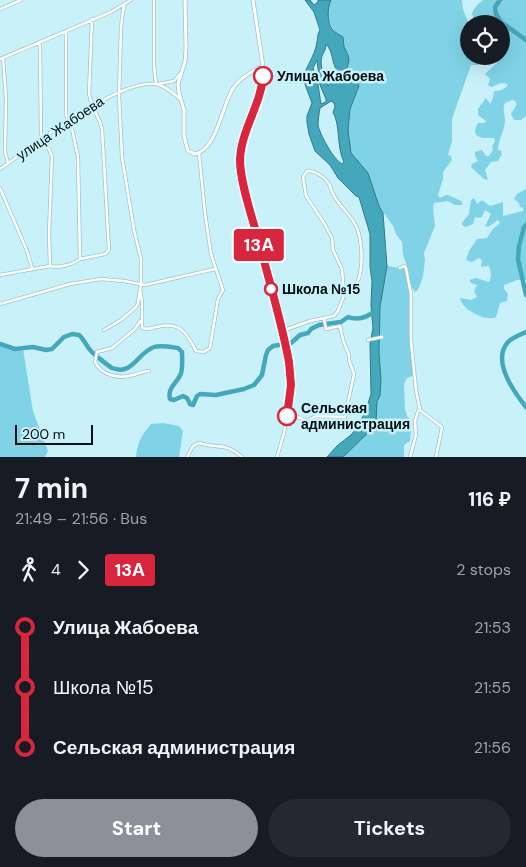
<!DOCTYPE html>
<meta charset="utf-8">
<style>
:root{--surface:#171b24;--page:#242831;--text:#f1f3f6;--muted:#9ea1a6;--accent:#8c9099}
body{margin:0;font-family:"DM Sans",sans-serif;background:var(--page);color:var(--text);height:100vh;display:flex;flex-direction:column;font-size:19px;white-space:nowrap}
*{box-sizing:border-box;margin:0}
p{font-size:16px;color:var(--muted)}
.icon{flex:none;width:28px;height:28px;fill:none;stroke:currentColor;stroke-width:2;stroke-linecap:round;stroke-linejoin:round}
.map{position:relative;height:457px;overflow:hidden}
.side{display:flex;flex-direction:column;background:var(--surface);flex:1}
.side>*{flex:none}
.badge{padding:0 10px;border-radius:4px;font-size:18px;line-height:32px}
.controls{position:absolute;left:460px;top:15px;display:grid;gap:10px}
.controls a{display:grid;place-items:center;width:50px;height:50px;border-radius:50%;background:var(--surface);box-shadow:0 5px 20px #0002;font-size:25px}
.scale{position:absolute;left:15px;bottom:12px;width:78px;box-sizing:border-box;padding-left:5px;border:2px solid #020e11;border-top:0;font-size:14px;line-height:18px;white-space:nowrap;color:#020e11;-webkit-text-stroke:4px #c9f1fa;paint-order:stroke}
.map>.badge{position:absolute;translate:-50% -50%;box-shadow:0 0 0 2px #fff}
.legs{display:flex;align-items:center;gap:8px;height:55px;padding:0 15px;font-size:16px}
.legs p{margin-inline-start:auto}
.overview{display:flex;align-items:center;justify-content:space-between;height:85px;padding:0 15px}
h1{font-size:28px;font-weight:700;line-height:38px}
.button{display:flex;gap:10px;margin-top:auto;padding:10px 15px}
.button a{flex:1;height:58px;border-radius:30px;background:var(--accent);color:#fff;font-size:20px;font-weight:700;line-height:58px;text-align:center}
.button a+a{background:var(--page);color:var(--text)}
ul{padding:0 15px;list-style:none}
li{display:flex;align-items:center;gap:18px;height:60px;font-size:19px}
li i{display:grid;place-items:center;width:8px;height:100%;margin:0 6px;background:currentColor}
li i::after{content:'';width:12px;height:12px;margin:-6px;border:4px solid;border-radius:50%;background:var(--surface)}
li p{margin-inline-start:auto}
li:first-child i{background:linear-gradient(#0000 50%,currentColor 0)}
li:last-child i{background:linear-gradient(currentColor 50%,#0000 0)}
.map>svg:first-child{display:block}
.green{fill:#80d3e7}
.water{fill:#45a7bb;stroke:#317988;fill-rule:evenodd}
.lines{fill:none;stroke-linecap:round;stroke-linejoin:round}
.river{stroke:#45a7bb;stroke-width:4.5}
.minor-casing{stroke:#9dc3cc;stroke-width:4}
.tertiary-casing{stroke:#9dc3cc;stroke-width:4.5}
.minor{stroke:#fff;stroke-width:2.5}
.tertiary{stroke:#fff;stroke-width:3}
.line-1-casing{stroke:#fff;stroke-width:11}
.line-1{stroke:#d7263d;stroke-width:8}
.stop-1-dot{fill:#fff;stroke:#d7263d;stroke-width:2.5}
.labels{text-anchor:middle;stroke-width:5;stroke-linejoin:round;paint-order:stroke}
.stop-label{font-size:14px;font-weight:bold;fill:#020e11;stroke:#c9f1fa;text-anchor:start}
.street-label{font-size:14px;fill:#020e11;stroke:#c9f1fa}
</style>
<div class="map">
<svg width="526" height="457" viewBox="0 0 526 457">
<rect width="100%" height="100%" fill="#c9f1fa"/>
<path class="green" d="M331 0H462C463 10 463 11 467 19 471 27 469 47 469 56H501V24H478C467 13 474 8 483 0H526V116L521 120H514L511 114 517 104 515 101 512 100 505 103C502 110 505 113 505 120 505 131 498 139 498 150L501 151 502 154 498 161 491 162 485 170 488 180 484 179 471 167 472 164 478 161 475 156V152L482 150 486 156H489L493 150 492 147 495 141 494 138C483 138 469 139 478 123H484L486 121 478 115V109L486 98 490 104 493 98 494 91C500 91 505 90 508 84L501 83 491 87 488 85 490 79 485 74 497 63 493 58 486 57 479 61 478 65H471L452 119V141L448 155 451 156 452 160 443 172V179L438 195 440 198C443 197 444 195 447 195 448 194 458 200 462 201V205H455L448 201 434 203 433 207 435 226 424 253 425 260 423 277 418 290 415 292 411 286 408 275 411 294V331L415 375 407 378 404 384 405 409 407 416 412 421 410 441 404 445V457H343L372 429 376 422 377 401 380 396 381 379 379 353 380 307 385 269 387 266 400 268 404 266 408 274 407 266 403 255 402 242 396 234 393 226 379 206 368 173 351 154 348 130 350 109 352 101 358 91 353 78 349 76C346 68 349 60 348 54 346 49 343 48 344 42 333 31 322 16 331 0Z
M526 189V280H517L504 285V289L508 294 507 301 500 303 496 317C486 322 462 310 460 298L471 300 477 297 474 291 477 285 471 283 469 280 476 278 489 282 491 276 490 268 488 266 481 267 482 260 479 258 472 262 466 260 469 251 477 239 487 238 493 229 500 223 498 220 488 227 485 226 491 214 485 210 482 217 478 218 475 217 473 224 466 227 463 226 462 223 469 214 471 200 474 198 477 204 482 200 490 206 503 202V216L523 211V208L520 207 519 203 514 199 517 194Z
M0 344 15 349H23L33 411 48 451 45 457H0Z
M163 423 179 426 183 431 179 457H136C138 441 141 436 151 424Z"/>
<path class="water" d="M305 0H310L314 5 318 2V0H331C327 8 327 22 332 29 335 33 340 35 343 37L344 47 348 55 349 61 347 68 349 76 357 81 359 86 350 109 348 130 351 153 368 173 379 206 383 213 387 266 380 307 379 353 381 379 380 396 377 401 376 422 372 429 343 457H327L337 446 352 434 365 413 371 394 370 344 373 328 371 305 372 281 370 267V234L359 197 356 196 338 178 330 165 315 151 309 134 307 122V116L312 103 303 79C306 66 315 56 317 42 318 37 317 35 320 30L314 12ZM326 44C334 53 331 61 337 71L328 86C324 78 319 64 322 56 324 51 326 50 326 44ZM317 60 320 85 326 99V102L321 104 317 78 313 68ZM331 101 334 103 335 107 333 112C341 127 336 146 344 162L342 164C334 160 320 135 318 125 318 120 319 114 320 108Z"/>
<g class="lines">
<path class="river" d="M500 0 495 7 496 14 501 22 526 40
M526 225 524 227 519 246 518 259 526 295
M526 332C520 335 513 337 508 342 491 361 514 392 526 407
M0 344 15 349 33 347 46 350 52 349 64 337 72 334 79 335C84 339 86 346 91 351 92 353 110 367 112 368 133 376 137 353 154 347 160 345 171 347 178 348L182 352C182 359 183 367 181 373 178 383 167 387 170 399L174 400 183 396 187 398 190 404 193 405 197 396 200 394 216 395 244 389 254 385 262 375 266 355 268 350 273 346 291 343 300 335 308 333 311 329 319 325 341 322 348 317C359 321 368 317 376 310"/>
<g class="minor-casing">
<path id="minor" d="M154 0V65L156 84
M0 9 21 0
M92 19 89 94 92 105
M39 43 40 47 41 134 42 140
M3 58 6 98 5 152 8 163
M0 59 111 12 131 0
M263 66 262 89 247 130 240 160 249 205 280 323 291 374 290 391 284 433 277 457
M158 84 174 81 181 73
M0 169C33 146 117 79 156 84 166 86 174 94 181 100
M0 188 27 251 32 268
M80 259 105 254 109 250 102 129 100 122 92 105
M50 266C59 268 72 265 80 259L78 157 72 129 66 115V31
M400 268 404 266 406 268 411 294V341L416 390 420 410 418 411 415 421 416 435 410 457
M0 275 50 266 49 233 52 156 44 138
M140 289 142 302V328C148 330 151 328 157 327 181 321 187 334 196 351L204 352 210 348 218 299 223 290 211 254 205 213 199 153
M0 304 70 284 101 279 124 281 145 285 215 269
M140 321 135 329 112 348 97 352 95 362C102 376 119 379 133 375 139 374 143 371 149 371
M104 330 121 320 136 307 138 303 141 284V259L134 230 122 157 119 96 121 27 124 4
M282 331 310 321 334 316 338 311 344 295 342 269 333 250 332 238 324 223 306 196 303 177 307 171C314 170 325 177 329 184 331 187 331 191 333 194 339 206 350 214 356 226 363 239 367 290 345 291
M368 340 382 337
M420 410 442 427 436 457
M287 412 307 421 316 416 345 417 354 374 349 360V355L343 340 340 326 326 329 324 319
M187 457 193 446 199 443C220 450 223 441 242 457"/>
</g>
<g class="tertiary-casing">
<path id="tertiary" d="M185 0 186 48 185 62 178 84 179 93 184 110V136L188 151 195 154C218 149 222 103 234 87 241 77 252 71 263 66L253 0"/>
</g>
<use href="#minor" class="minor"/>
<use href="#tertiary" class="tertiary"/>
</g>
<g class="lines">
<g class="line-1-casing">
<path id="line-1" d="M263 76C261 105 241 130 240 160 240 181 251 214 257 235 268 277 281 319 289 362L291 385 287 416"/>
</g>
<use href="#line-1" class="line-1"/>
</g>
<g class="stop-1-dot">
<circle cx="263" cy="76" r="9"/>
<circle cx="271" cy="289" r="6"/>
<circle cx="287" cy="416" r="9"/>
</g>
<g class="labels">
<g class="stop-label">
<text x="277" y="81">Улица Жабоева</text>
<text x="282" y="294">Школа №15</text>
<text x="301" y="413">Сельская<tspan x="301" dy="16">администрация</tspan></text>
</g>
<g class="street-label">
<text transform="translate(60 128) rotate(-34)" y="5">улица Жабоева</text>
</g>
</g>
</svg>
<div class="controls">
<a><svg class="icon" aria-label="locate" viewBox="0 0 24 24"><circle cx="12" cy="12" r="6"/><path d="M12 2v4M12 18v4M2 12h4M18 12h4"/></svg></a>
</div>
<div class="scale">200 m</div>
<b class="badge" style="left:259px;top:245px;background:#d7263d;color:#fff">13А</b>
</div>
<section class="side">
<div class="overview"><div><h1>7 min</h1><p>21:49 – 21:56 · Bus</p></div><b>116 ₽</b></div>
<div class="legs"><svg class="icon" aria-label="walk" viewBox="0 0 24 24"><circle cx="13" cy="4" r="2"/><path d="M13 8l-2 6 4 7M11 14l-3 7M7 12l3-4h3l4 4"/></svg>4<svg class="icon" aria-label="forward" viewBox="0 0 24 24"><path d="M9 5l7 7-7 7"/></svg><b class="badge" style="background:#d7263d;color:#fff">13А</b><p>2 stops</p></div>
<ul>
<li><i style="color:#d7263d"></i><b>Улица Жабоева</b><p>21:53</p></li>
<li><i style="color:#d7263d"></i><span>Школа №15</span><p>21:55</p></li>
<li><i style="color:#d7263d"></i><b>Сельская администрация</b><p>21:56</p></li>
</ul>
<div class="button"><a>Start</a><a>Tickets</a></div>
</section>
